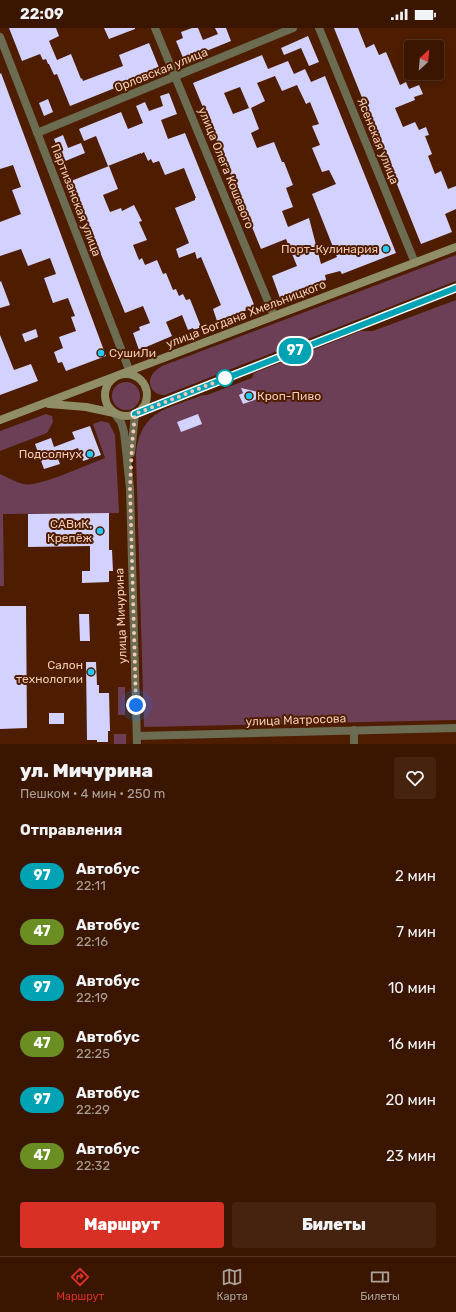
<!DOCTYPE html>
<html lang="ru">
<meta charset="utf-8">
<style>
:root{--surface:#3a1600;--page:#45230f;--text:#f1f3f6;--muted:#ab9f99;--line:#543522;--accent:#d93025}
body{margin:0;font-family:Rubik,sans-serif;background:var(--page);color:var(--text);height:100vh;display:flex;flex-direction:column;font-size:15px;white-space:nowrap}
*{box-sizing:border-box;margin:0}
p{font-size:13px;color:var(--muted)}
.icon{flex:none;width:22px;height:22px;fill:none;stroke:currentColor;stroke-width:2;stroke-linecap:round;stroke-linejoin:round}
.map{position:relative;height:716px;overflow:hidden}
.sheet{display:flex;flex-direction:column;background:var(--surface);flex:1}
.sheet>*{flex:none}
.badge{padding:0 8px;border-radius:13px;font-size:14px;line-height:26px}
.needle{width:26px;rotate:26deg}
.controls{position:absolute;left:404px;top:12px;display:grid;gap:8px}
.controls a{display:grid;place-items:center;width:40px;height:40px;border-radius:4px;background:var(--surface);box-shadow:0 2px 6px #0003,0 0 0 1px var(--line);font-size:20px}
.you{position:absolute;width:20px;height:20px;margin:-10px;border:3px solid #fff;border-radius:50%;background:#1a73e8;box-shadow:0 0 0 6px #1a73e833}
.map>.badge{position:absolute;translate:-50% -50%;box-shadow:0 0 0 2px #fff}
h2{padding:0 20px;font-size:15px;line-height:36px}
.round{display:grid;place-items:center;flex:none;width:42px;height:42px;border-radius:4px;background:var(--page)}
.head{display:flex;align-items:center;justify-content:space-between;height:68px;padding:0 20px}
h1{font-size:19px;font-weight:800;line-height:30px}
.button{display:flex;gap:8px;margin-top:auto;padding:8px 20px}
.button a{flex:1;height:46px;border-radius:4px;background:var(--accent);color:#fff;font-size:16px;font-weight:800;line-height:46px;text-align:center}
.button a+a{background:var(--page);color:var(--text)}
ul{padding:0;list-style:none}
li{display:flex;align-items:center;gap:12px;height:56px;padding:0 20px}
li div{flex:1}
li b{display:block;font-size:15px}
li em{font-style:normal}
li .badge{min-width:44px;font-weight:700;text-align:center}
.status{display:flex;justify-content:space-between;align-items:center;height:28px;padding:0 20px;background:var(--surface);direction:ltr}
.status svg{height:11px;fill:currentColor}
.dock{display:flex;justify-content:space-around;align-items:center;height:56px;border-top:1px solid var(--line);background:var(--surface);font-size:11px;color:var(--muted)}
.dock a{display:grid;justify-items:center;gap:2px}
.dock .selected{color:var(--accent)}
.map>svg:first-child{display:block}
.green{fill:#6c3f57}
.building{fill:#d3d1fe;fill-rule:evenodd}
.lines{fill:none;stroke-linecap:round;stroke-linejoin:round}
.minor{stroke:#6c6c53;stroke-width:8}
.tertiary{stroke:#6c6c53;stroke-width:8}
.secondary{stroke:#8f8e66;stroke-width:8}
.line-casing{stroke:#fff;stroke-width:9}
.line{stroke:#00a3b4;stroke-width:6}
.walk{stroke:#f1c9b6;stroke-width:4;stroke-dasharray:0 7.2}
.poi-dot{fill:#25c9fe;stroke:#4e1d00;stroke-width:1.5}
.stop-dot{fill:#fff;stroke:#00a3b4;stroke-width:2}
.labels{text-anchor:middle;stroke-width:4;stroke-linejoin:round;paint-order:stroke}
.street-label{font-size:12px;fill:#f1c9b6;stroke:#4e1d00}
.poi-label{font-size:12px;fill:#f1c9b6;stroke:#4e1d00;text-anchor:end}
</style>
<div class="status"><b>22:09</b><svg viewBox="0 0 49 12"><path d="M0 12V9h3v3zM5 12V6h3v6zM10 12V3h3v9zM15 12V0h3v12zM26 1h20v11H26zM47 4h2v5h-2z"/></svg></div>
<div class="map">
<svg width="456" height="716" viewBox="0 0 456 716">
<rect width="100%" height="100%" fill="#4e1d00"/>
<path class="green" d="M456 227V253L165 367C154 368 146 357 152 347 154 343 158 341 162 338Z
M456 272V692L144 699 136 427C140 382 167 381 203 367H207L252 350 254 345 361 303H373Z
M112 368a14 14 0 1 1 28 0a14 14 0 1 1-28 0Z
M46 386 52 388 53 394 47 405 0 423V403Z
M101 393 109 395 115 407 119 485 3 486 4 558H0V446C7 449 15 454 23 456 38 460 88 436 105 430L93 396Z
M118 659H125V687H118Z
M114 706H126V716H114Z"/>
<path class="building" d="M9 0H56L59 8 49 13 57 32 71 26 81 51 82 50 83 53 123 38 119 27 149 15 160 42 70 78 57 46 54 47 49 36H48L46 31 43 32 40 26 22 33Z
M104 0H135V1L109 11Z
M192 0H198L203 12 218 6 215 0H226L231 13 184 32 176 13 183 10 181 4Z
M334 0H358L366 20 374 16 379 27 386 24 400 57 406 54 409 61 419 57 423 66 414 69 415 72 395 80 403 99 415 94 419 102 426 99 429 107 425 108 432 126 428 128 435 146 441 143 448 161 456 158V181L445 186 452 204 421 216Z
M308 8 319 34 309 38 301 20 284 27 281 20Z
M262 27 268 41 288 33 294 46 305 41 311 54 325 48 396 225 342 246 340 243 325 247 326 252 280 270 272 248 297 238 286 211 261 221 193 55ZM275 48 282 63 297 57 306 76 310 74 319 96 312 98 320 117 312 120 322 144 329 142 336 156 312 166 337 229 321 236 309 190 288 199 282 183 293 179 286 160 293 157 284 134H282L274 114 257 120 251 105 259 101 251 80 265 73 257 55ZM240 59 249 80 233 86 224 65Z
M1 45 106 328 66 343 62 334 58 335 54 324 63 320 59 309 76 303 71 289 75 288 68 270 53 275 44 250 56 246 50 230 28 238 21 221 0 228V194L21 186 12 162 21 159 13 137 0 141V46Z
M169 65 177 86 161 92 164 100 168 111 185 105 255 279 217 293 213 281 221 277 201 229 197 231 195 224 179 230 176 221 189 215 175 180 195 172V170H196L184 140 165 147 159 133 153 135 151 131 148 133 144 124 141 126V125L108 138 96 108 84 113 79 101 121 84 128 101 143 95 136 78 145 74 149 83 163 78 160 68Z
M48 71 53 84 44 88 39 75Z
M63 107 68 120 81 115 85 125 63 134 54 111Z
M109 138 118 161 103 167 110 184 121 180 122 183 134 177 142 193 139 194 147 212 133 217 139 232 142 230 145 237 157 232 163 246 166 245 173 262 176 261 179 268 183 266 186 272 190 271 201 299 194 302 193 300 188 302 182 287 166 294 172 308 139 322 133 305 140 302 139 299 150 295 143 278 125 285 71 153Z
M1 253 10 277 0 280V254Z
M36 301 38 309 25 314 22 306Z
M0 307 14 342 31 336 38 353 0 367Z
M241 360 258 364 260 370 243 376 239 367 243 365Z
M198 386 202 396 181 404 177 394Z
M90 398 101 427 83 433 78 420 57 428 60 436 44 441 35 416 51 410 54 419 75 411 72 404Z
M109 485V522H112L113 543H109V554L82 555V543H90V518L28 519V486Z
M0 578H26L27 700 0 701Z
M79 586H89L90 613H80Z
M86 634H96L97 657H99V665H109L110 703H108V714H97V712H87Z
M49 685H64V696H49Z"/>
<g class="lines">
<path class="minor" d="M155 0 274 288
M319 0 415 235
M37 105 293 0
M137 708 456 700
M354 716V702"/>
<path class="tertiary" d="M0 9 130 344
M114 385 121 394 124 404 130 460 137 716
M131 425 135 386"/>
<path class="secondary" d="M105 367a21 21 0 1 1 42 0a21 21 0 1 1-42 0Z
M49 376 86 379 114 385
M135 386 456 260
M0 392 456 219"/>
</g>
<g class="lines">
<g class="line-casing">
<path id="line" d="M135 386 456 260"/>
</g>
<use href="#line" class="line"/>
<path class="walk" d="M136 677 130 460 132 417 135 386 226 350H225"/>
</g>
<g class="poi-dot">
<circle cx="386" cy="221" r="4"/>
<circle cx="101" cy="325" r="4"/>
<circle cx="249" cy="368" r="4"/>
<circle cx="90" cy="426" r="4"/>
<circle cx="100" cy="503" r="4"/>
<circle cx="91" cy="644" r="4"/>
</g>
<circle class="stop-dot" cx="225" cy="350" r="8"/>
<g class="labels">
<g class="street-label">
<text transform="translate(161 42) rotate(-22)" y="4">Орловская улица</text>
<text transform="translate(378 113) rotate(68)" y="4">Ясенская улица</text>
<text transform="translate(226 140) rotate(68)" y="4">улица Олега Кошевого</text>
<text transform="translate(76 172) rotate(69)" y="4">Партизанская улица</text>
<text transform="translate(246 286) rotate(-21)" y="4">улица Богдана Хмельницкого</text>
<text transform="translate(121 588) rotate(-92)" y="4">улица Мичурина</text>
<text transform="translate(296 692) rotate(-2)" y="4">улица Матросова</text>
</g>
<g class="poi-label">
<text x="378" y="225">Порт-Кулинария</text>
<text x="109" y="329" text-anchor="start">СушиЛи</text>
<text x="257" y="372" text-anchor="start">Кроп-Пиво</text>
<text x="82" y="430">Подсолнух</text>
<text x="92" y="500">САВиК.<tspan x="92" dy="14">Крепёж</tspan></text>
<text x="83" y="641">Салон<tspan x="83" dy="14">технологии</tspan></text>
</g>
</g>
</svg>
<div class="controls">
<a><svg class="needle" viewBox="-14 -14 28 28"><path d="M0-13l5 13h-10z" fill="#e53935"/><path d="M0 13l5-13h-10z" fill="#ab9f99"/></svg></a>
</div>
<div class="you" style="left:136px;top:677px"></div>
<b class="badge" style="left:295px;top:323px;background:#00a3b4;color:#fff">97</b>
</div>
<section class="sheet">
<div class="head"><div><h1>ул. Мичурина</h1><p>Пешком · 4 мин · 250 m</p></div><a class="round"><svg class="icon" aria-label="heart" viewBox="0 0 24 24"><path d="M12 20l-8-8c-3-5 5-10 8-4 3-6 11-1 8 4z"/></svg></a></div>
<h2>Отправления</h2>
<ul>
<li><span class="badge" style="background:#00a3b4;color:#fff">97</span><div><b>Автобус</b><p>22:11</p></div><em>2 мин</em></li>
<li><span class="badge" style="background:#6b8e23;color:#fff">47</span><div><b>Автобус</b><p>22:16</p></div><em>7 мин</em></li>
<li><span class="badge" style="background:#00a3b4;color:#fff">97</span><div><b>Автобус</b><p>22:19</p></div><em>10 мин</em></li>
<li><span class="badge" style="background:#6b8e23;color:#fff">47</span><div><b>Автобус</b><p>22:25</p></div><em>16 мин</em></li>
<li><span class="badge" style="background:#00a3b4;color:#fff">97</span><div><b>Автобус</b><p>22:29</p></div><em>20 мин</em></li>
<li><span class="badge" style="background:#6b8e23;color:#fff">47</span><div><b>Автобус</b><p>22:32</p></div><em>23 мин</em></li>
</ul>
<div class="button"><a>Маршрут</a><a>Билеты</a></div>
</section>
<nav class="dock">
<a class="selected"><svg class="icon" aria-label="directions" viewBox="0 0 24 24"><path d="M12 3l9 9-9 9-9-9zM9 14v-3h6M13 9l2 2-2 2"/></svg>Маршрут</a>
<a><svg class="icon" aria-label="map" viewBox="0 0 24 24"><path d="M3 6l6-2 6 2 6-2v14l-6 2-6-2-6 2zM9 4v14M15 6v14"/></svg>Карта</a>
<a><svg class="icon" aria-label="tickets" viewBox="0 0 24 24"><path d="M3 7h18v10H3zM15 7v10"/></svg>Билеты</a>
</nav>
